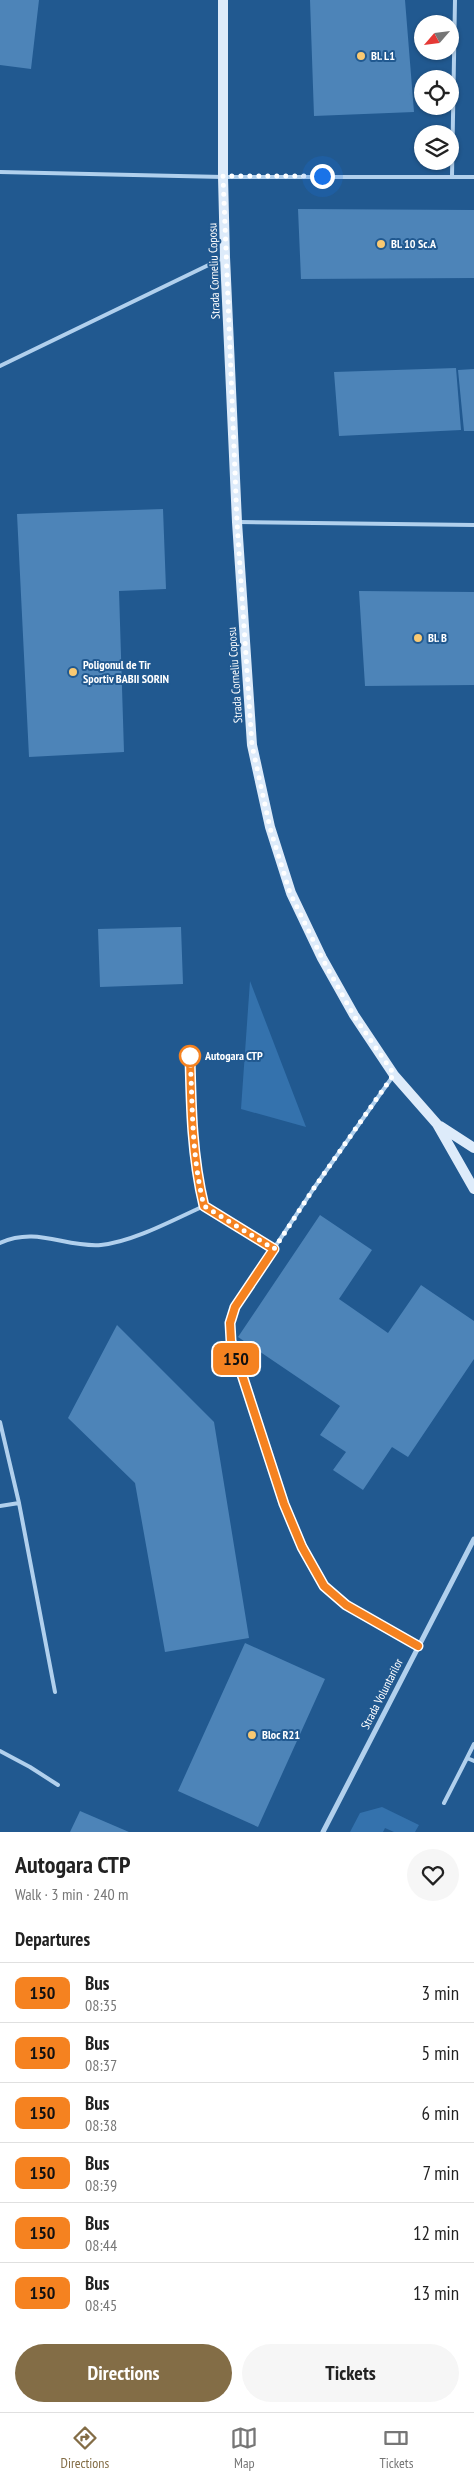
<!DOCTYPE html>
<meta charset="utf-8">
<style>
:root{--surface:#fff;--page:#f6f6f6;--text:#222;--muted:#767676;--line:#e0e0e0;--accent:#836d46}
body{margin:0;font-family:"PT Sans Narrow",sans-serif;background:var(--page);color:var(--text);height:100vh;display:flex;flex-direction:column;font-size:19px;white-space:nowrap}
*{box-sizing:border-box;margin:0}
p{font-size:16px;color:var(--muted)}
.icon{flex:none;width:28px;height:28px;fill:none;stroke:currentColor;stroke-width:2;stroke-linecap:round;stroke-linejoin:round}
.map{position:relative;height:1832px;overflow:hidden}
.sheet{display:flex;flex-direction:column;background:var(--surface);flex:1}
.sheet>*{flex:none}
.badge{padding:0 10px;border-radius:8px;font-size:18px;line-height:32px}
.needle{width:32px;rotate:242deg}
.controls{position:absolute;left:414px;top:15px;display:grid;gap:10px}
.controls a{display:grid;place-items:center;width:45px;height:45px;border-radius:50%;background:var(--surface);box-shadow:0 1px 4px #0004;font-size:25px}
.you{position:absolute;width:25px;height:25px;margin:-12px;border:4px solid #fff;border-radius:50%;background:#1a73e8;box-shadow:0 0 0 8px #1a73e833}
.map>.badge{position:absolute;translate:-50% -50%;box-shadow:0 0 0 2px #fff}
h2{padding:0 15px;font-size:19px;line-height:45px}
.round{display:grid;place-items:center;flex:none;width:52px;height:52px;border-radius:26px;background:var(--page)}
.overview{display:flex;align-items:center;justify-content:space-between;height:85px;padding:0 15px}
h1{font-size:24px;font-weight:800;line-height:38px}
.button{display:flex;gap:10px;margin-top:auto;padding:10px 15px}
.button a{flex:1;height:58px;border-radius:30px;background:var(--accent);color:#fff;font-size:20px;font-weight:800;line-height:58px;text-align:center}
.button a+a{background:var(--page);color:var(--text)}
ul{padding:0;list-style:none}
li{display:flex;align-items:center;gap:15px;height:60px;padding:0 15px;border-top:1px solid var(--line)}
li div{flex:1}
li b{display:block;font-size:19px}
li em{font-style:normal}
li .badge{min-width:55px;font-weight:700;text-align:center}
.tab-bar{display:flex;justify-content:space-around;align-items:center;height:70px;border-top:1px solid var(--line);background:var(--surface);font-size:14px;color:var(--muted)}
.tab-bar a{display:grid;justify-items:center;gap:2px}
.tab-bar .selected{color:var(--accent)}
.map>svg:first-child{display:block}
.green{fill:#3472ad}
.building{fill:#4d84b8}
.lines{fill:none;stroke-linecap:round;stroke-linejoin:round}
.service{stroke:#b1d0ed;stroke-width:4}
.minor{stroke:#b1d0ed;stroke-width:5}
.secondary{stroke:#ddebfa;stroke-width:10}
.line-casing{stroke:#fff;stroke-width:11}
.line{stroke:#f58220;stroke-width:8}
.walk{stroke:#fff;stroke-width:5;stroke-dasharray:0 9}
.poi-dot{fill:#f9c972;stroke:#215990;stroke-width:2}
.stop-dot{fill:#fff;stroke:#f58220;stroke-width:2.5}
.labels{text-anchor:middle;stroke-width:4;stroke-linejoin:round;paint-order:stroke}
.poi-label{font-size:12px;font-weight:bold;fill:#fff;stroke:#215990;text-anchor:start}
.street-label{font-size:12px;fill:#fff;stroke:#215990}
.stop-label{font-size:12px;font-weight:bold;fill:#fff;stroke:#215990;text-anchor:start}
</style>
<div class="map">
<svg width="474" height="1832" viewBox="0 0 474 1832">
<rect width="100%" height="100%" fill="#215990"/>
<path class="green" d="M250 981 306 1127 241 1109Z
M382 1807 419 1825 415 1832H394L385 1828 383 1832H350L360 1813Z"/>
<path class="building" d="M0 0H39L31 69 0 65Z
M310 0H405L414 112 314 116Z
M298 209 474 210V278L301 279Z
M456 368 461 430 339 436 334 372Z
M474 369V431H464L458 370Z
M163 509 166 589 119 591 124 752 29 757 17 514Z
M359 591 474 592V685L365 686Z
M181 927 183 984 100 987 98 929Z
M320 1215 372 1250 339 1299 388 1333 421 1285 474 1321V1359L408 1457 392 1447 363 1490 333 1470 346 1452 320 1435 340 1406 238 1337Z
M117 1325 214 1422 249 1638 165 1652 135 1483 68 1418Z
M245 1643 325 1679 258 1827 178 1791Z
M80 1811 129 1832H70Z"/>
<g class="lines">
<path class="service" d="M0 172 223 177H474
M452 176 455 0
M0 366 223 258
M239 522 474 525
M190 1056C191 1107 191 1156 204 1206L274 1249
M393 1076 314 1188 235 1307 230 1323 231 1341 284 1504 302 1547 324 1585 346 1605 418 1646
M0 1243C37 1226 65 1248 101 1245 133 1242 175 1219 204 1206
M0 1422 19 1503 0 1506
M19 1503 55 1692
M474 1744 467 1758 474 1761
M0 1751 30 1767 58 1785
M444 1803 467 1758"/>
<path class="minor" d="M323 1832 474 1539"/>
<path class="secondary" d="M223 0V177L225 257 237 522 252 745 270 827 291 893 322 958 354 1015 394 1075 437 1124 474 1189
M440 1126 474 1148"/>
</g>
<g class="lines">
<g class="line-casing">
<path id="line" d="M190 1056C191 1107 192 1156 204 1206L274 1249 235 1307 230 1323 231 1341 284 1504 302 1547 324 1586 346 1605 418 1646"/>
</g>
<use href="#line" class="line"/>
<path class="walk" d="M190 1056C193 1109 191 1153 204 1206L274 1249 314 1188 394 1074 354 1016 322 958 290 893 270 828 252 745 237 522 223 176H322"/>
</g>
<g class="poi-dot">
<circle cx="361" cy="56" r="5"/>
<circle cx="381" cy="244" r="5"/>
<circle cx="418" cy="638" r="5"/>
<circle cx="73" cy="672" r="5"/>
<circle cx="252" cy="1735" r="5"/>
</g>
<circle class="stop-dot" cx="190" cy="1056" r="10"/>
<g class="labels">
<g class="poi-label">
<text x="371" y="60">Bl. L1</text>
<text x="391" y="248">Bl. 10 Sc.A</text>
<text x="428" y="642">Bl. B</text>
<text x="83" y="669">Poligonul de Tir<tspan x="83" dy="14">Sportiv BABII SORIN</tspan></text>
<text x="262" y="1739">Bloc R21</text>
</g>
<g class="street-label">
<text transform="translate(214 271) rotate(-92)" y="4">Strada Corneliu Coposu</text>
<text transform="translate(235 675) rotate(-94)" y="4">Strada Corneliu Coposu</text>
<text transform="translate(382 1694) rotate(-63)" y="4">Strada Voluntarilor</text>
</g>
<g class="stop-label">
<text x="205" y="1060">Autogara CTP</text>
</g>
</g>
</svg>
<div class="controls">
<a><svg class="needle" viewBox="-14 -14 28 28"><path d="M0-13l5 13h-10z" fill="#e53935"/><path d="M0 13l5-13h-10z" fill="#767676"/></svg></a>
<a><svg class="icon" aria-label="locate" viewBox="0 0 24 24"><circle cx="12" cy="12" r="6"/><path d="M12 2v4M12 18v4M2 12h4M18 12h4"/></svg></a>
<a><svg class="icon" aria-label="layers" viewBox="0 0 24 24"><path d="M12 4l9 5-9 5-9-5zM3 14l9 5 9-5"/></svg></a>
</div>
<div class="you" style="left:322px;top:176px"></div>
<b class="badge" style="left:236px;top:1359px;background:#f58220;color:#111">150</b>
</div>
<section class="sheet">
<div class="overview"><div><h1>Autogara CTP</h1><p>Walk · 3 min · 240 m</p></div><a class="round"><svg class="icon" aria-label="heart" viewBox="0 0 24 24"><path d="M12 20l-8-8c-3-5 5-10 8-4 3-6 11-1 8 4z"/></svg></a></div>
<h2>Departures</h2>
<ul>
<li><span class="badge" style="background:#f58220;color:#111">150</span><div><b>Bus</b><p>08:35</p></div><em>3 min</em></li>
<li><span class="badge" style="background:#f58220;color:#111">150</span><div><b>Bus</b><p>08:37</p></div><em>5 min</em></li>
<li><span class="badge" style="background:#f58220;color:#111">150</span><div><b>Bus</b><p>08:38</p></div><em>6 min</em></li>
<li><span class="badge" style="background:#f58220;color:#111">150</span><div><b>Bus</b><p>08:39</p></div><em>7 min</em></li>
<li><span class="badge" style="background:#f58220;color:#111">150</span><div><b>Bus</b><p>08:44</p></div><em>12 min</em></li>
<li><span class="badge" style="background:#f58220;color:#111">150</span><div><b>Bus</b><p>08:45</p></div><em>13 min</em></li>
</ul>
<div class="button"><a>Directions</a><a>Tickets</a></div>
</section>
<nav class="tab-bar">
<a class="selected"><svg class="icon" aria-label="directions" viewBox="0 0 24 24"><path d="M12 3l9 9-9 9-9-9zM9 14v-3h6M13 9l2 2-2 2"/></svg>Directions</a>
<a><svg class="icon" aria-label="map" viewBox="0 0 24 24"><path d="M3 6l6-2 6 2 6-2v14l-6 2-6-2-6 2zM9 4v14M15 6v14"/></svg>Map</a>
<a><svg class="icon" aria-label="tickets" viewBox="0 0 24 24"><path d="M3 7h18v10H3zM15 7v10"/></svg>Tickets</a>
</nav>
